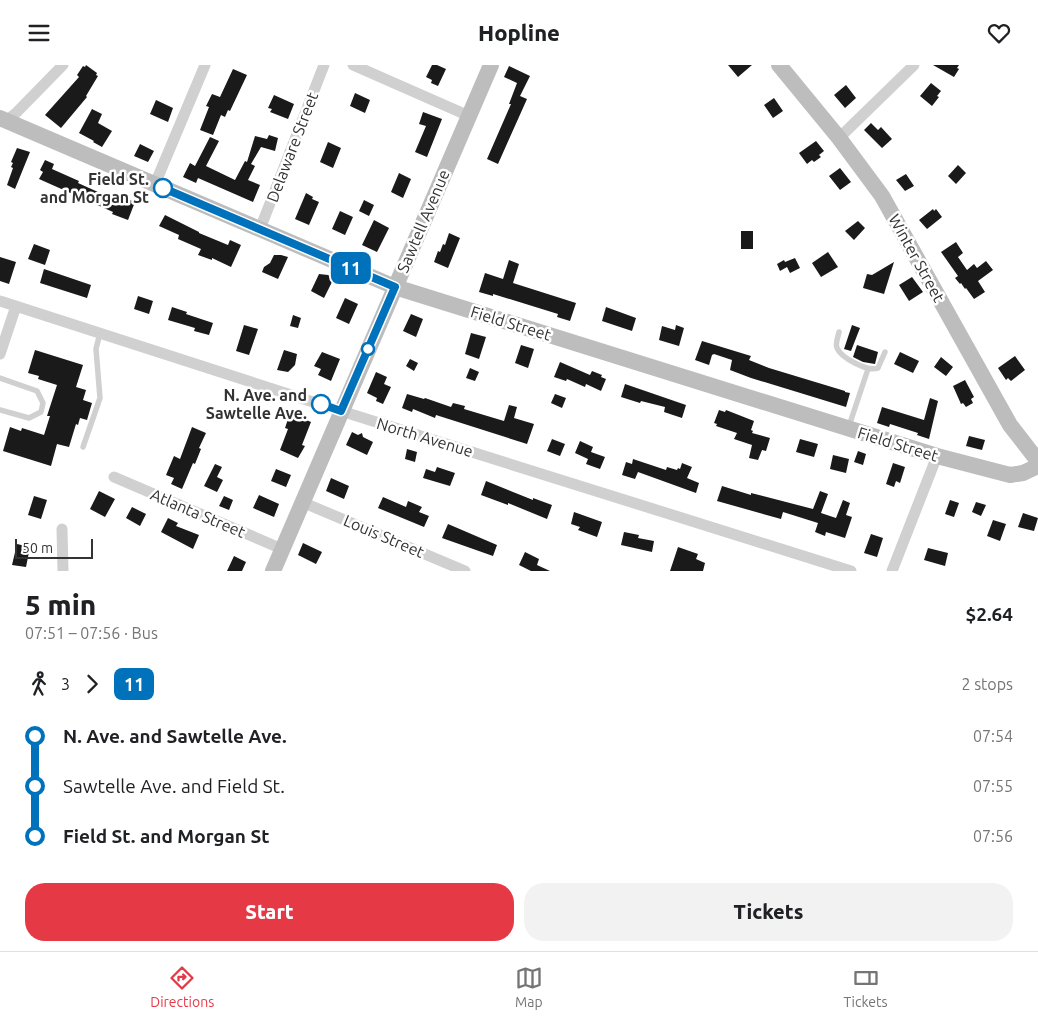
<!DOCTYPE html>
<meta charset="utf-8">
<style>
:root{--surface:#fff;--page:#f2f2f2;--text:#202124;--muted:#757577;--line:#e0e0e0;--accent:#e63946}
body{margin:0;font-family:Ubuntu,sans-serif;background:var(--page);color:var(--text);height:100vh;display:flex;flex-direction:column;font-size:19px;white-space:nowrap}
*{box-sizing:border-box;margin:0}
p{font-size:16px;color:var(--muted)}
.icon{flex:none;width:28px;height:28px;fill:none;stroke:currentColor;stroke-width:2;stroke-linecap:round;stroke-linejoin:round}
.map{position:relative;height:506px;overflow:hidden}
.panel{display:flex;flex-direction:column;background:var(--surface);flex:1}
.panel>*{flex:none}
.badge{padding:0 10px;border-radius:8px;font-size:18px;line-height:32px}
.scale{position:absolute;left:15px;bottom:12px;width:78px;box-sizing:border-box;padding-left:5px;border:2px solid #333;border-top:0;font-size:14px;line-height:18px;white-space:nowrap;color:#333;-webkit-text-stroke:4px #fff;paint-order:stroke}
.map>.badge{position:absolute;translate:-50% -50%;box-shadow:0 0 0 2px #fff}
.legs{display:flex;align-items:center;gap:8px;height:55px;padding:0 25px;font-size:16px}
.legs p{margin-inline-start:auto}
.headline{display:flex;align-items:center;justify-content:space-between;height:85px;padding:0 25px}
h1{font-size:28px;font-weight:800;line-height:38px}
.button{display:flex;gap:10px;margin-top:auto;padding:10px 25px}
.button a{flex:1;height:58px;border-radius:20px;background:var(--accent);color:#fff;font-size:20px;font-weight:800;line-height:58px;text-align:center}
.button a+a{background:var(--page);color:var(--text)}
ul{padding:0 25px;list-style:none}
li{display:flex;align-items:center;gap:18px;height:50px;font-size:19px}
li i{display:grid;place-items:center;width:8px;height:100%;margin:0 6px;background:currentColor}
li i::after{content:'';width:12px;height:12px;margin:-6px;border:4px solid;border-radius:50%;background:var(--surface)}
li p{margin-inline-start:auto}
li:first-child i{background:linear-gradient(#0000 50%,currentColor 0)}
li:last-child i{background:linear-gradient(currentColor 50%,#0000 0)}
header{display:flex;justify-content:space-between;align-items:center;height:65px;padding:0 25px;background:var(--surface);font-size:22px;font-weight:800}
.dock{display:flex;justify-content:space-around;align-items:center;height:70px;border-top:1px solid var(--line);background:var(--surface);font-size:14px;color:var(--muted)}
.dock a{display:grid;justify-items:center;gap:2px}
.dock .current{color:var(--accent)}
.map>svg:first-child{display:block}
.building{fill:#1a1a1a}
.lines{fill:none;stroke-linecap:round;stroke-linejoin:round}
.lane{stroke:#d0d0d0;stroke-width:5.5}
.street{stroke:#d0d0d0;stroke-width:11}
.secondary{stroke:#bdbdbd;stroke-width:16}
.line-1-casing{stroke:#fff;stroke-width:11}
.line-1{stroke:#0072bc;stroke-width:8}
.stop-1-dot{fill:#fff;stroke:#0072bc;stroke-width:2.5}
.labels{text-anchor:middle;stroke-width:5;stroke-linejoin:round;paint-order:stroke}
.street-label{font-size:16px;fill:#333;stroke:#fff}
.stop-label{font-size:16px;font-weight:bold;fill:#333;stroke:#fff;text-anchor:end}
</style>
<header><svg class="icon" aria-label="menu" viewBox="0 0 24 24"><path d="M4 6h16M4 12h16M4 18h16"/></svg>Hopline<svg class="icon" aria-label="heart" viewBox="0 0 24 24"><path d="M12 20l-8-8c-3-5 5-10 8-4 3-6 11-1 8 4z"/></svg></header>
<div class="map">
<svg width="1038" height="506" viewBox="0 0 1038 506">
<rect width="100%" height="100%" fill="#fff"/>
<path class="building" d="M86 0 97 8 96 10 98 11 86 31 87 32 61 63 45 50 79 12 77 10 83 1 85 2Z
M432 0H437L446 4 438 21 431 18 432 15 426 12Z
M728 0H752L738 12Z
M933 0H959L957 3 959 4 954 12Z
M509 1 530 11 520 31 527 34 498 99 487 94 511 39H509L517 18 504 12Z
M233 4 247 10 230 46 228 45 225 52 221 50 213 70 200 65 209 42 206 41 212 29 220 32Z
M931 18 941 26 937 31 939 32 932 41 920 31Z
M846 20 856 33 845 43 834 30Z
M355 28 370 35 365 48 350 41Z
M274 30 294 39 288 54 270 47 272 44 268 43Z
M774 33 783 46 773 53 764 40Z
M156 35 173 43 168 57 150 49Z
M92 44 102 49 98 58 112 66 102 82 93 77 94 76 79 68Z
M423 47 442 54 427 92 415 87 426 61 419 59Z
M871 58 878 65 881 62 892 74 882 83 864 65Z
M269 70 278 73 275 86 261 82 251 99 255 101 248 115 260 120 253 137 198 113 196 118 183 112 190 98 195 101 210 72 219 76 206 101 235 115 245 96 247 97 255 71 267 74Z
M816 76 824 86 819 90 821 92 814 97 812 95 807 99 799 88Z
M328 77 341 83 333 103 320 97Z
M140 79 154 86 148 97 134 91Z
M17 83 30 87 15 124 7 120 13 103 11 102 13 98 11 97Z
M45 95 54 99 52 104 79 116 78 118 118 136 120 131 135 137 128 155 112 149 113 147 39 114 43 107 40 105Z
M958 100 966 108 956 119 948 111Z
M840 103 851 117 840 125 829 111Z
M399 108 411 114 403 133 391 127Z
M906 109 914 121 905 126 896 115Z
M306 128 313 132 312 134 319 137 309 160 295 154Z
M364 135 374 140 369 151 359 146Z
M933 144 934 146 936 144 942 152 927 164 919 155Z
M340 146 353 152 345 170 332 164Z
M165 150 199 167V168L228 180 230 175 241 180 231 202 212 193V195L198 190 201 184 178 174 179 170 159 161Z
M374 155 389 163 377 187 362 180Z
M858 156 865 163 854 175 845 166Z
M741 166H753V184H741Z
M449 168 460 173 448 203 434 197 438 186 440 187 443 179 445 180Z
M956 177 963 188 958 192 967 205 974 199 977 203 986 196 993 205 978 216 985 227 974 234 966 223 965 224 961 218 960 219 955 213 958 211 941 187Z
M34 179 50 185 45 200 28 194Z
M828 187 838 202 821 212 812 198Z
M274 190H281L288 192 278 214 262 207 264 202 270 198Z
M0 192 16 197 9 219 0 216Z
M795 193 800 203 790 208 787 202 780 206 777 199 784 195 785 197Z
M509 195 519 199 513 218 576 238 570 256 557 252 558 249 493 229V231L479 227 485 208 503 214Z
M894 197 884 229 863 223 867 209 872 210Z
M44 204 91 220 87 233 40 218Z
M319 209 328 210 334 213 324 233 311 226Z
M912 212 923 227 909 236 899 220Z
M138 231 153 236 149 249 134 244Z
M345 233 358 239 349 259 336 253Z
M172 242 187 247 186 249 213 258 209 270 194 266 195 263 168 255Z
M606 242 636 253 632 266 602 256Z
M411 249 423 254 416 272 403 266Z
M293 250 301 253 298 263 290 261Z
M244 260 258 264 249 290 236 286Z
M676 260 684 263 679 281 659 275 662 261 675 265Z
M852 260 860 263 851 286 844 284Z
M471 268 486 272 479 294 465 289Z
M702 276 751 291 749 295 769 303 845 326V327L850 328 846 342 751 313 730 305 732 295 714 289 712 290 709 300 695 295Z
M521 280 534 284 528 303 515 298Z
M857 280 878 287 875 299 863 297 853 292Z
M35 285 83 300 76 322 86 325 83 335 92 338 87 355 80 353 78 360 76 359 69 382 57 379 51 401 3 386 10 362 21 366 22 363 44 370 50 351H47L57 320 38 314 39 311 28 308Z
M284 285 297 289 295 300 288 307 277 305Z
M322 287 340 294 331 316 318 310 321 304 314 301Z
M900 287 919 296 913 308 894 299Z
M1015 291 1025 305 1011 316 1008 313 1006 315 998 303Z
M941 292 953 302 946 311 934 302Z
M410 294 418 298 414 306 406 301Z
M560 297 590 310 592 306 602 310 601 312 606 314 601 326 586 319 585 322 567 314 566 316 554 312Z
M470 303 479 307 475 316 466 313Z
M376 307 387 312 384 319 391 322 383 339 376 336 377 333 367 328Z
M965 315 974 332 971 334 973 338 966 342 963 338 961 339 953 321Z
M625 319 686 340 682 353 664 347 665 342 641 336 640 338 621 332Z
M407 329 424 334 425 333 451 342 453 338 465 341 464 344 504 356 509 340 517 342 514 353 534 359 527 379 436 350 435 353 413 344 412 347 402 343Z
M555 329 566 333 562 343 551 338Z
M930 333 938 336 929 374 917 370 918 368 890 359 889 362 877 358 882 342 924 355Z
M719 345 725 347 726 345 754 356 751 365 753 366 752 368 770 373 766 386 762 385 758 395 749 393 752 380 734 374 737 368 716 361 717 359 714 358Z
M290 348 311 357 302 380 305 381 298 393 280 385 288 364 285 363Z
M192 362 206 368 199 383 201 384 195 399 193 398 182 424 171 419 174 413 166 410 174 391 180 394Z
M352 367 358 370 362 368 363 372 373 377 367 390 346 380Z
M969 371 985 375 982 385 966 381Z
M552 374 565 379 560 391 547 386Z
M800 374 818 379 814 392 796 387Z
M580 376 593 382 591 387 605 392 600 404 586 399 588 394 575 388Z
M407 384 417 387 415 397 405 394Z
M858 386 866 389 863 400 854 397Z
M833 390 849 394 846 408 830 404Z
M633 394 666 405 667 402 677 405 678 403 680 404 682 398 692 402 687 413 699 418 696 428 638 407 635 414 622 410 626 397 632 399Z
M893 398 905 402 900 418 896 416 894 422 886 419Z
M215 399 222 402 217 412 223 415 217 427 204 421Z
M437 402 455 408 450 421 423 413 426 404 435 407Z
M276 404 291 410 286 422 271 416Z
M331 413 349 421 344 434 326 426Z
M486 416 533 435V433L552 440 547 454 508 438V440L481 430Z
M722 421 751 430V428L813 444 820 426 828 429 821 448 836 453 843 435 850 438 846 450 852 452 845 473 826 467 825 471 815 467 818 458 783 447 781 454 717 436Z
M99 426 115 434 105 452 90 444Z
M259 430 279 439 274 452 253 443Z
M34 431 47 435 41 454 28 450Z
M224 431 233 435 229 445 219 441Z
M383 432 406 442 408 436 422 442 419 447 429 451 424 462 378 443Z
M950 435 959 438 954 452 945 449Z
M976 437 986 440 981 451 972 447Z
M132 442 146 449 140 461 126 453Z
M574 447 602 457 597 472 578 465 580 462 571 459Z
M1023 448 1038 453 1034 466 1018 462Z
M168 453 178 458 176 461 199 470 193 484 161 467Z
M993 455 1006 459 1000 476 987 471Z
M448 459 497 480 493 491 442 473Z
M624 467 639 470 638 473 654 476 652 487 621 480Z
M871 469 883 473 877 492 864 488Z
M303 478 322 487 316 499 298 490Z
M17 479 30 482 26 502 12 500Z
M678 482 698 489 696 494 705 498 703 506H670Z
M928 483 948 488 945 501 924 495Z
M525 487 539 494 537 500 550 506H531L519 500Z
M234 491 246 497 242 506H227Z"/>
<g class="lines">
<path class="lane" d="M839 267C838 272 835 278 837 283 841 293 868 307 878 303L885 287
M0 313 37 326 43 338 41 347 29 353 0 345
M849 361 868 304
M83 382 100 333 96 284 100 268"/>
<path class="street" d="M353 0 469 51
M7 55 16 48 63 0
M839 73 914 0
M155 119 205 0
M260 164 324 0
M0 236 341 346 851 506
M0 289 16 241
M114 412 282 484
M302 437 465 506
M62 464 63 506
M892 506 937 391"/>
<path class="secondary" d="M779 0 839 73 882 131 1010 360 1038 396
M0 53 395 222 937 391 1010 410 1023 408 1038 401
M273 506 491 0"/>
</g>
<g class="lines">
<g class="line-1-casing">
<path id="line-1" d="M163 123 395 222 341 346 321 339"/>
</g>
<use href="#line-1" class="line-1"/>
</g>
<g class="stop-1-dot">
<circle cx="163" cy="123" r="9"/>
<circle cx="368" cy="284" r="6"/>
<circle cx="321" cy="339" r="9"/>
</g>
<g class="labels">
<g class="street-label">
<text transform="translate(292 82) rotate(-69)" y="6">Delaware Street</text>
<text transform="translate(423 156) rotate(-67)" y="6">Sawtell Avenue</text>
<text transform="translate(917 193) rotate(61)" y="6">Winter Street</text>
<text transform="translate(511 258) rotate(17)" y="6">Field Street</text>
<text transform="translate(425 372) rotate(17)" y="6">North Avenue</text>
<text transform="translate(898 379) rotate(17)" y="6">Field Street</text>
<text transform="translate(198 448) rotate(23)" y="6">Atlanta Street</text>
<text transform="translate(384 471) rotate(23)" y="6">Louis Street</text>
</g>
<g class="stop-label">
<text x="149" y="120">Field St.<tspan x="149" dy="18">and Morgan St</tspan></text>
<text x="307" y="336">N. Ave. and<tspan x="307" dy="18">Sawtelle Ave.</tspan></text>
</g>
</g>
</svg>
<div class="scale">50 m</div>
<b class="badge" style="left:351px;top:203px;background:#0072bc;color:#fff">11</b>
</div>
<section class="panel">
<div class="headline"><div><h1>5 min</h1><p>07:51 – 07:56 · Bus</p></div><b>$2.64</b></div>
<div class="legs"><svg class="icon" aria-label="walk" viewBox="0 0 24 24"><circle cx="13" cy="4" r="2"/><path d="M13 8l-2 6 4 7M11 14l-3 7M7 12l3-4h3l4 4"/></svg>3<svg class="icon" aria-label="forward" viewBox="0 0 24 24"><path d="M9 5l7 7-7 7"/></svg><b class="badge" style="background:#0072bc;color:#fff">11</b><p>2 stops</p></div>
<ul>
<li><i style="color:#0072bc"></i><b>N. Ave. and Sawtelle Ave.</b><p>07:54</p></li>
<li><i style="color:#0072bc"></i><span>Sawtelle Ave. and Field St.</span><p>07:55</p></li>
<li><i style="color:#0072bc"></i><b>Field St. and Morgan St</b><p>07:56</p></li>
</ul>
<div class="button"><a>Start</a><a>Tickets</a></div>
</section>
<nav class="dock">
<a class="current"><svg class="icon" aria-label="directions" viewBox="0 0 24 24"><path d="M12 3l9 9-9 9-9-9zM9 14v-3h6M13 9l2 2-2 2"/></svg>Directions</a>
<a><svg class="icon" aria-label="map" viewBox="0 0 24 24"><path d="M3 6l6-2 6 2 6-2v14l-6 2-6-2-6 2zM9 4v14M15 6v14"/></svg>Map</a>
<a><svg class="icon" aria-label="tickets" viewBox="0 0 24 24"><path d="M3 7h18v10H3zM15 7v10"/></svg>Tickets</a>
</nav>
